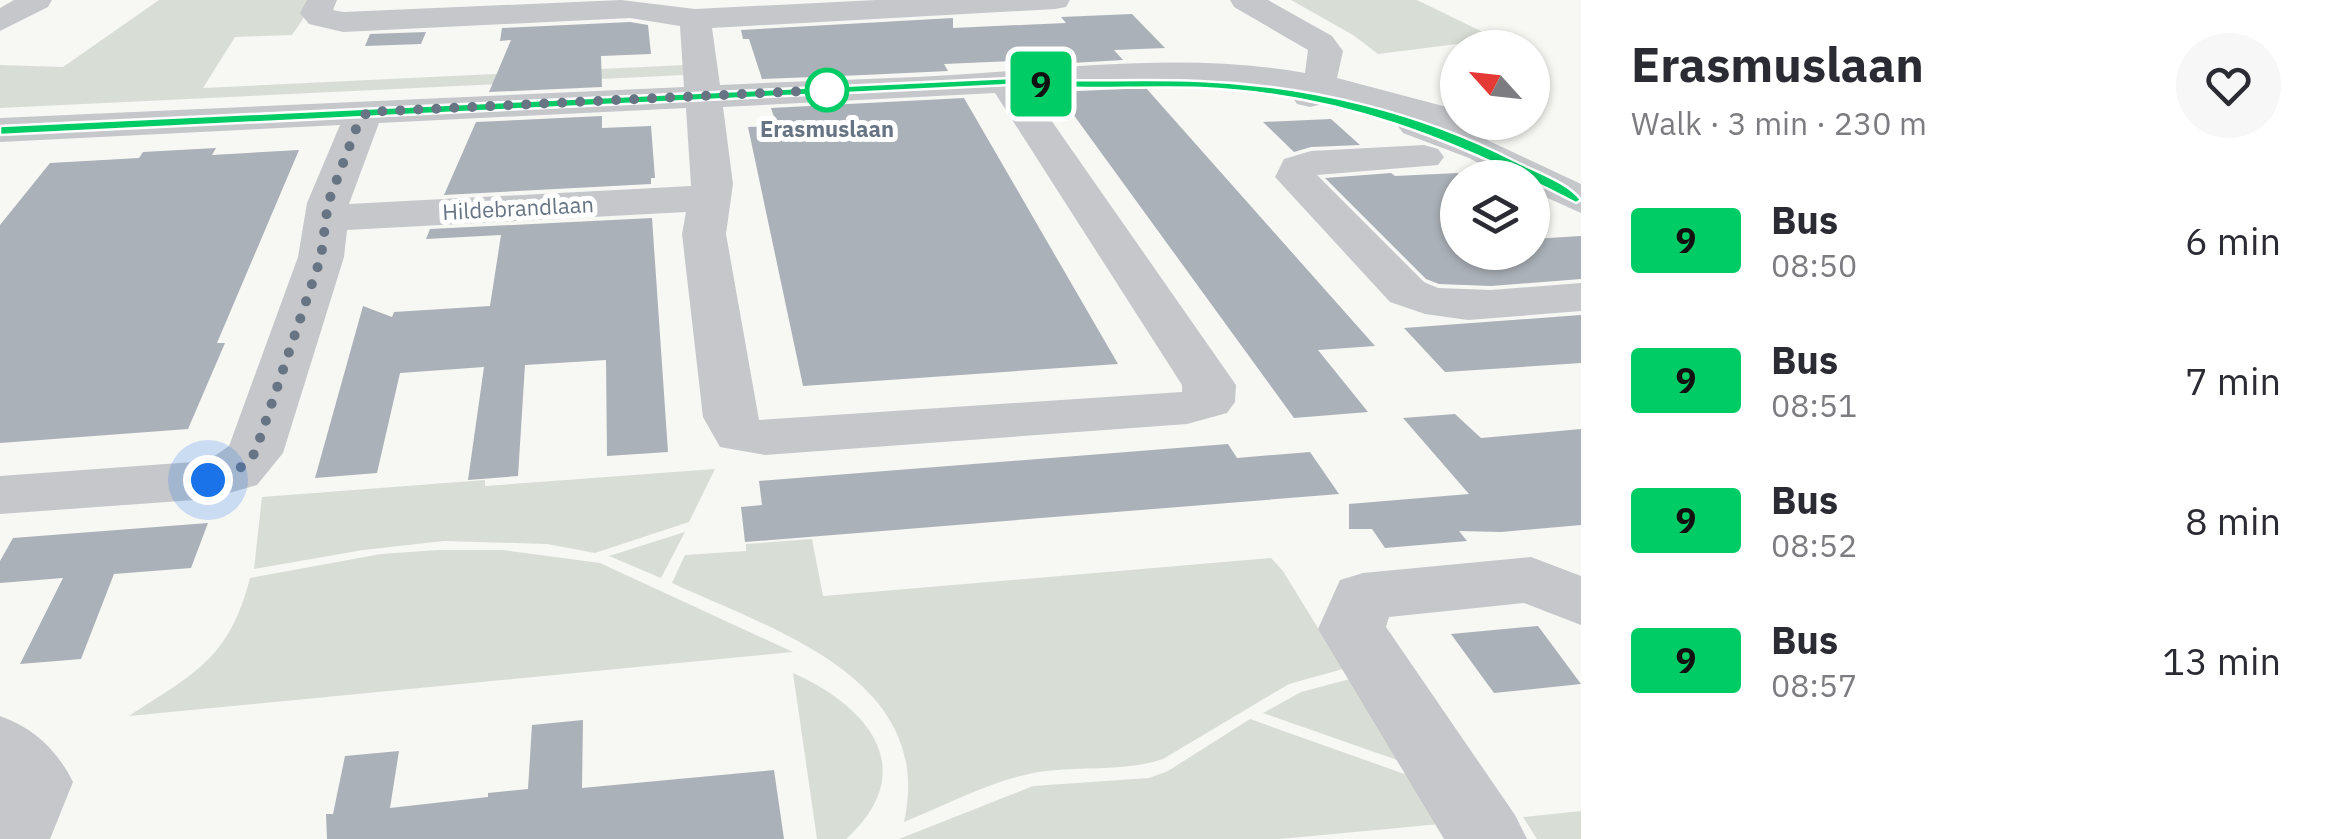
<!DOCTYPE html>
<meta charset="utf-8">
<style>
:root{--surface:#fff;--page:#f7f7f7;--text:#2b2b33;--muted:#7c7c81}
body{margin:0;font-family:"IBM Plex Sans",sans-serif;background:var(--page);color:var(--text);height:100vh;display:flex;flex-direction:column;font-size:38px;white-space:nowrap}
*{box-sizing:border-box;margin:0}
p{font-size:32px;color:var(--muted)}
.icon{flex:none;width:55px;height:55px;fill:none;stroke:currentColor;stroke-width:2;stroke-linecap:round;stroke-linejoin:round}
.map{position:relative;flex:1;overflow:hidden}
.side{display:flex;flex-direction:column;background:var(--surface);width:750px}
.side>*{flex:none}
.badge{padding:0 20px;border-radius:8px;font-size:35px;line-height:65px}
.needle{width:65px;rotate:297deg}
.fabs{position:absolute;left:1440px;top:30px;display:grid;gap:20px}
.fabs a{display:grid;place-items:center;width:110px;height:110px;border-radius:50%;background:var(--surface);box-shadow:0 2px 8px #0004;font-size:50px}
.you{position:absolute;width:50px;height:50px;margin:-25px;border:8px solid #fff;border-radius:50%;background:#1a73e8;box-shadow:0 0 0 15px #1a73e833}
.map>.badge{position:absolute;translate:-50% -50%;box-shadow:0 0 0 5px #fff}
.round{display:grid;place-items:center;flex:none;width:105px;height:105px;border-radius:52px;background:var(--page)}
.headline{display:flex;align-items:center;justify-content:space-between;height:170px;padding:0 50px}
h1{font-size:48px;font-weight:700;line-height:75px}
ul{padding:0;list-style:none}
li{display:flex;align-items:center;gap:30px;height:140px;padding:0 50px}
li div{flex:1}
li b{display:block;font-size:38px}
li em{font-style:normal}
li .badge{min-width:110px;font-weight:700;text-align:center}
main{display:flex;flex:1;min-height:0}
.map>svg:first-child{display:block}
.green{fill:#d8ded5}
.building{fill:#abb1b8}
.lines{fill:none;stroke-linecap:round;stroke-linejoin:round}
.minor{fill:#c5c7cb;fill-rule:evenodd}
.line{fill:#0c6;stroke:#fff;stroke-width:2.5}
.walk{stroke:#677484;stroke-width:10;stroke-dasharray:0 18}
.stop-dot{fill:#fff;stroke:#0c6;stroke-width:5}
.labels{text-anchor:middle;stroke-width:10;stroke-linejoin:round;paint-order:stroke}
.far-stop-label{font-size:22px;font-weight:bold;fill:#677484;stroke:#fff}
.far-street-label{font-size:22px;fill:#677484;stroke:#fff}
</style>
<main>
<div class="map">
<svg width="1581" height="839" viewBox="0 0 1581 839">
<rect width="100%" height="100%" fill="#f7f7f4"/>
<path class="green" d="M159 0H316L292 35 235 37 203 88 684 65V75L0 108V65L63 67Z
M1291 0H1417L1497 39 1378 54 1353 35Z
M715 469 689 522 595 553 547 544 444 541 363 550 254 569 262 497 485 480V486Z
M685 532 661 578 609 556Z
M812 539 823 596 1271 558 1283 571 1343 669 1289 684 1163 759C1125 772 1086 766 1046 771 997 777 949 804 904 822 936 679 776 631 672 583L685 555 746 551V544Z
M438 550H503L600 563 793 652 129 716C195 673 229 659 250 578L381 554Z
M793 673C868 706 922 770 846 839H817Z
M1350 679 1400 761 1263 713 1301 692Z
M1250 719 1410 776 1440 824 1280 839H899L1033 786 1149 778 1168 771Z
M1581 811V839H1537L1523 817Z"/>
<path class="building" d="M1132 14 1165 48 1114 50 1123 60 1037 65 1033 60 944 64 948 71 864 75 762 79 749 39H743L741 30 953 18V28L1066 23 1061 17Z
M630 22 648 25 651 54 601 56 602 87 489 92 511 40 500 41 502 28Z
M426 32 421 44 365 46 370 34Z
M1146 88 1375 346 1318 350 1368 412 1294 418 1057 92Z
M964 98 1118 364 803 386 748 127 777 126 771 108Z
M602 116V128L651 126 655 178H651V184L444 195 476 122Z
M1331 119 1360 145 1311 147 1294 152 1263 122Z
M216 148 212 155 299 150 217 343H225L188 429 0 443V225L50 163 139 158 143 152Z
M1391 173 1395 176 1458 173V252H1532V239L1581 236V279L1491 286 1439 284 1426 279 1325 178Z
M652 218 668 452 607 456 606 360 525 365 518 476 468 480 484 367 400 373 377 473 315 478 363 306 392 317 394 312 490 306 501 235 426 239 430 229Z
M1581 315V363L1445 372 1404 328Z
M1455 414 1481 438 1581 429V525L1501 532 1459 531 1467 541 1385 548 1372 529H1349V504L1469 494 1403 418Z
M1228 444 1237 458 1310 452 1339 494 745 542 741 507 762 505 759 481Z
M208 523 191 568 114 574 81 659 20 664 63 578 0 583V561L13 538Z
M1538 626 1581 684 1494 693 1451 634Z
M583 720 582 788 774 770 784 839H327L326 814H333L345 756 399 751 390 808 488 797V793L528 789 532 725Z"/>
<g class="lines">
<path class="minor" d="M14 0H52L48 7 0 31V8Z
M307 0H337L333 10 343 12 621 0 695 9 876 0H1070L1066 7 1055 9 712 28 720 85C816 80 913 79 1009 71 1108 64 1205 55 1305 73L1308 50 1234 7 1230 0H1268L1332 36 1343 51 1337 78 1458 110V122H1477L1468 131 1581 184V213L1532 191V178H1506L1469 158 1403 133 1397 125 1403 117 1327 98 1323 104 1310 107 1297 104 1292 96 1294 92 1180 82 1030 90 1236 385 1235 402 1227 413 1187 424 765 455 720 447 703 417 682 234 686 212 347 230 344 257 283 453 257 485 208 499 0 514V476L207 461 229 446 298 257 307 203 340 125 0 142V118L684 87 680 26 630 18 343 32 309 24 300 13ZM995 93 1182 385V392L759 420 726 234 733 184 723 107ZM686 108 691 186 349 204 379 123Z
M1424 145 1438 149 1444 157 1438 165 1317 175 1424 282 1438 288 1491 290 1581 283V311L1468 320 1425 314 1390 302 1275 177 1284 159 1311 151Z
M1531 557 1581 576V625L1524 603 1389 617 1386 627 1515 815 1527 839H1444L1318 629 1340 580 1363 573Z
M0 716C34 728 57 750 73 782L50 839H0Z"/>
</g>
<path class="line" d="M1010 78C1074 83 1137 78 1200 81 1307 85 1420 112 1515 161 1539 173 1569 183 1581 200L1576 203C1452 139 1342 94 1201 88 1137 86 1074 91 1010 85L0 135V126Z"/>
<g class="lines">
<path class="walk" d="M208 480 236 472 255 453 321 257 328 203 356 129 367 112 827 90"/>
</g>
<circle class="stop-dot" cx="827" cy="90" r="20"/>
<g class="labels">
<g class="far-stop-label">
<text x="827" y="137">Erasmuslaan</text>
</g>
<g class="far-street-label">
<text transform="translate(518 208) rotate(-3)" y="8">Hildebrandlaan</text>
</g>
</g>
</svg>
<div class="fabs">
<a><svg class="needle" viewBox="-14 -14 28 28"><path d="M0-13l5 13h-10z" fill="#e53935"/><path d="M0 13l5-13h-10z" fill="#7c7c81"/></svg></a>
<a><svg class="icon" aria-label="layers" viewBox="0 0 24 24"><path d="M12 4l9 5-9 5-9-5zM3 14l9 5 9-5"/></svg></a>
</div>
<div class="you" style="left:208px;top:480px"></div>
<b class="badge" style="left:1041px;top:84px;background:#0c6;color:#111">9</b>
</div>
<section class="side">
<div class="headline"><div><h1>Erasmuslaan</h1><p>Walk · 3 min · 230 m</p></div><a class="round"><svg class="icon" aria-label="heart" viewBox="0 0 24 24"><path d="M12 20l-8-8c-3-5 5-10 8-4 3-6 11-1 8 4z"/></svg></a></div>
<ul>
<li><span class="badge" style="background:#0c6;color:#111">9</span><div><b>Bus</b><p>08:50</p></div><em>6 min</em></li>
<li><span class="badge" style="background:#0c6;color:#111">9</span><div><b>Bus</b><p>08:51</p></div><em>7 min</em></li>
<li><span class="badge" style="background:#0c6;color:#111">9</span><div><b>Bus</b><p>08:52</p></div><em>8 min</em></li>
<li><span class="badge" style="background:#0c6;color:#111">9</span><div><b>Bus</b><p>08:57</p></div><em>13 min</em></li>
</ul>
</section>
</main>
